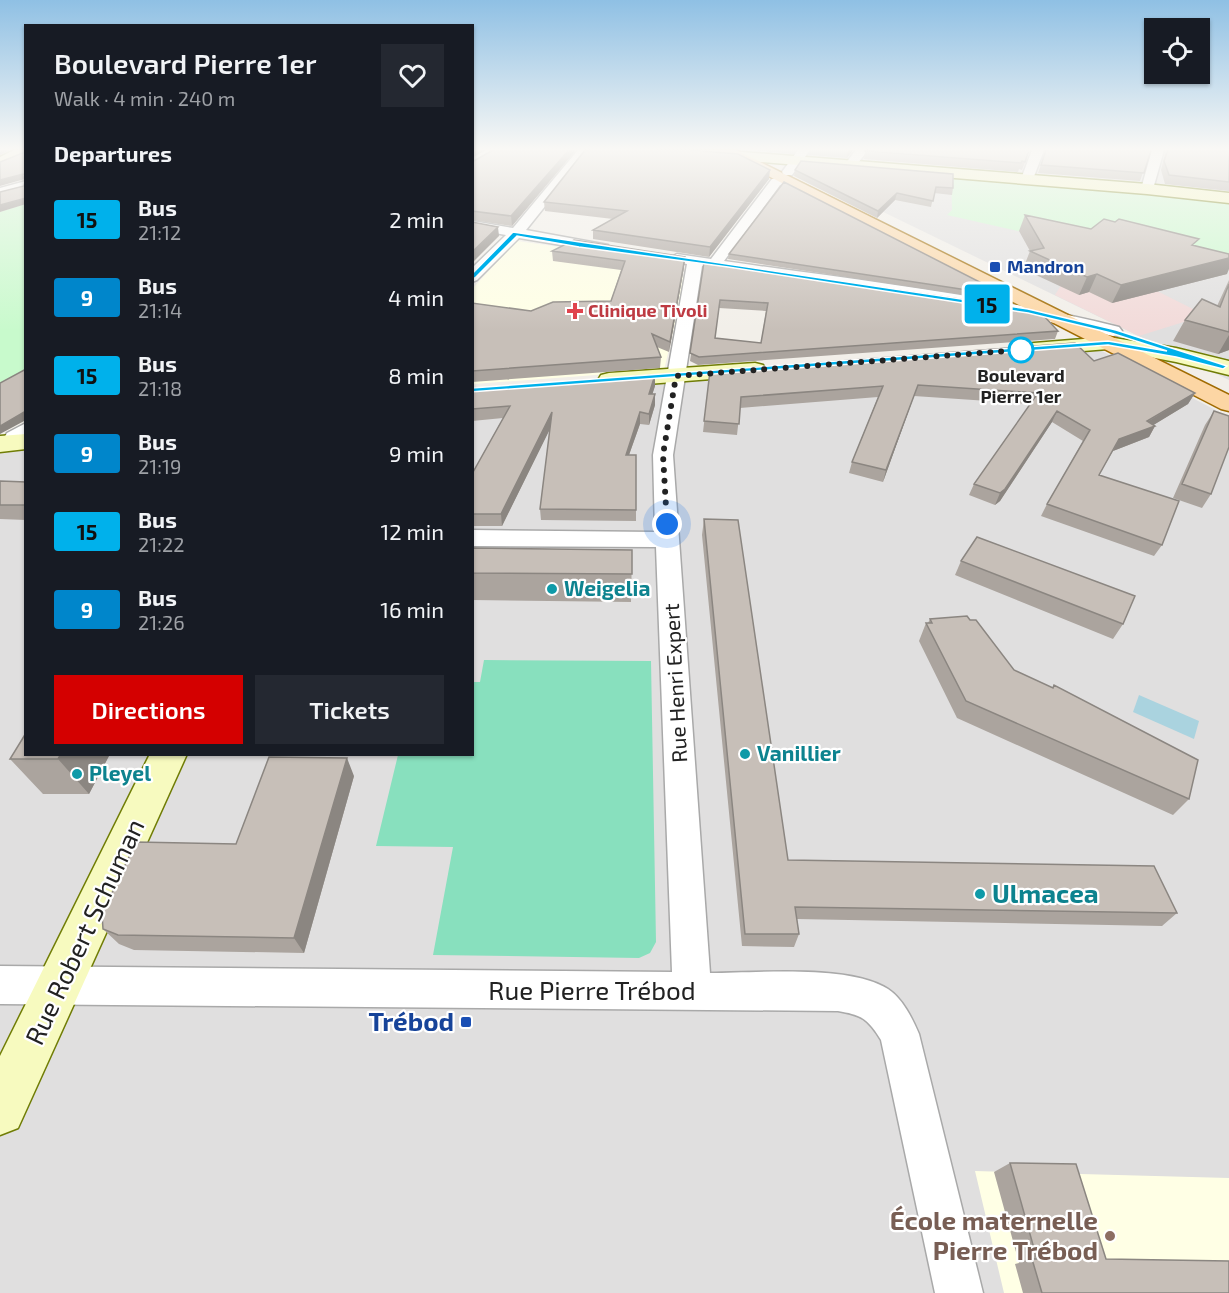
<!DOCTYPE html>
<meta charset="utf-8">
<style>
:root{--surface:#171b24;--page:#242831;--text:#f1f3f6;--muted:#9ea1a6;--accent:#d40000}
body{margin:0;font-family:"Exo 2",sans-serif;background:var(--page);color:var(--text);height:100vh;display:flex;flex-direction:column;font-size:22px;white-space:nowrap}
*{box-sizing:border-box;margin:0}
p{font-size:20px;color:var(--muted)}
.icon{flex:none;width:33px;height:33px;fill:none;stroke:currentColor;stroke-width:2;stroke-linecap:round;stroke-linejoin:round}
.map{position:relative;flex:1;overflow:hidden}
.details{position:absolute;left:24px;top:24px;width:450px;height:732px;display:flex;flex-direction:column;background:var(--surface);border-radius:0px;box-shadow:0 2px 4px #0004}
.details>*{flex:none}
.badge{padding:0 12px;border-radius:4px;font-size:21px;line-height:39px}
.fabs{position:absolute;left:1144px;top:18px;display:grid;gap:12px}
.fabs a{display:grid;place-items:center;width:66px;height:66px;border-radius:0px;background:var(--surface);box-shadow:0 2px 4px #0004;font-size:30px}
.you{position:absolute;width:30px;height:30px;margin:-15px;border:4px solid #fff;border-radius:50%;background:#1a73e8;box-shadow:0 0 0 9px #1a73e833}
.map>.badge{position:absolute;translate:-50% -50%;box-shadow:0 0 0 3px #fff}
h2{padding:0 30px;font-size:22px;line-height:54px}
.round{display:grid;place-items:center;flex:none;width:63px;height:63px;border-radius:0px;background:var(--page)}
.overview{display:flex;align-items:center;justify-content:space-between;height:102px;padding:0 30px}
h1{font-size:28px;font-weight:600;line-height:45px}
.button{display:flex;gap:12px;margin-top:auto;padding:12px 30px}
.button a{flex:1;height:69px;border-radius:0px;background:var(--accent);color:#fff;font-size:24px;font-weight:600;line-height:69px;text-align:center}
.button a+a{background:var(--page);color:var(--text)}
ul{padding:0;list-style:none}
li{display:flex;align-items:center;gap:18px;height:78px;padding:0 30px}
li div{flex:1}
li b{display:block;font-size:22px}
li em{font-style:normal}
li .badge{min-width:66px;font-weight:700;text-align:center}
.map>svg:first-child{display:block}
.residential{fill:#e0dfdf}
.commercial{fill:#f2dad9}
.education{fill:#ffffe5}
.park{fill:#c8facc}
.pitch{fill:#88e0be}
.water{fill:#aad3df}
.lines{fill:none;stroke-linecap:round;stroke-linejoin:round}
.street-casing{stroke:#a9a9a9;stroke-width:3}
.secondary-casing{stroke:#707d05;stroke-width:3}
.primary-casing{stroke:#a06b00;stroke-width:3}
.street{fill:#fff;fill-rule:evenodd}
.secondary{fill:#f7fabf;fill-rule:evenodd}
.primary{fill:#fcd6a4;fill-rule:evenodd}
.wall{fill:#aba49e;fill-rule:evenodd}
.shaded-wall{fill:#8b8681}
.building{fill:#c7bfb8;stroke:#8b8681;stroke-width:1.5;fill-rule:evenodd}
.line{fill:#00b1eb;stroke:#fff;stroke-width:1.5}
.walk{stroke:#222;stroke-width:6;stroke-dasharray:0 10.8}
.transit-dot{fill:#1a4fb4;stroke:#fff;stroke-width:2}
.health-dot{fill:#e0444e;stroke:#fff;stroke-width:2}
.stop-dot{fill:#fff;stroke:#00b1eb;stroke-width:3}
.culture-dot{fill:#0f9aa8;stroke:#fff;stroke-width:2}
.education-dot{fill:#8d6e63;stroke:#fff;stroke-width:2}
.labels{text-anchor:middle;stroke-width:4.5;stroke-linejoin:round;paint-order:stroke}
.far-transit-label{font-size:18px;font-weight:bold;fill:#164399;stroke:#fff;text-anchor:start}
.far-health-label{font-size:18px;font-weight:bold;fill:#be3a42;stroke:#fff;text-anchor:start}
.far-stop-label{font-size:18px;font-weight:bold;fill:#222;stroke:#fff}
.culture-label{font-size:21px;font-weight:bold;fill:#0d838f;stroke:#fff;text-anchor:start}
.street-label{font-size:21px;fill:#222;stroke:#fff}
.near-culture-label{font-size:26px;font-weight:bold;fill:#0d838f;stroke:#fff;text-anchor:start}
.near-street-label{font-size:26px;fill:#222;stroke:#fff}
.near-transit-label{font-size:26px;font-weight:bold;fill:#164399;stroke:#fff;text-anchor:end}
.near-education-label{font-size:26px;font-weight:bold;fill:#785e54;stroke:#fff;text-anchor:end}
</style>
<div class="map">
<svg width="1229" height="1293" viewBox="0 0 1229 1293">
<rect width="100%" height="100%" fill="#f2efe9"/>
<path class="residential" d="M757 150H1229V380L801 172Z
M1100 350 1229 417V1293H0V451L25 448 26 754H472L473 397Z"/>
<path class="commercial" d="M1069 272 1153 289 1195 310 1193 319 1139 336 1055 295Z"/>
<path class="education" d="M517 241 574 249 686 277 664 370 473 384V288Z
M975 1171 1229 1178V1293H1004Z"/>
<path class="park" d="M951 176 1229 200V265L1085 246 947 215 952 210Z
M25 204V377L0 392V212Z"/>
<path class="pitch" d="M484 660 651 661 656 942 650 953 639 958 433 955 453 847 376 846 398 755 472 754 473 682H480Z"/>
<path class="water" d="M1139 695 1199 721 1194 739 1133 712Z"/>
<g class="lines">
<g class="street-casing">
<path id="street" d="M578 150H590L526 230 608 245 610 248 608 251 603 252 519 238 477 280 472 282V268L506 235 472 229V221L513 228Z
M798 150H810L792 175H784L782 172Z
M856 150H868L855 167H847L845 164Z
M1032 150H1044L1033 179 1027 183 1021 179Z
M1152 150H1164L1153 189 1147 193 1141 189Z
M785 176 791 180 789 183 780 185 724 261C856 280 990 295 1119 327L1122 331 1119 335 1113 336 1001 311 702 266 673 455 710 973C757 973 849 964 888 989 903 999 912 1018 919 1034L983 1293H935L881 1040C868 1019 862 1015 838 1011L0 1004V966L672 972 656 547 472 546V530L655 532 653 455 687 264 672 261 670 258 677 254 711 259 772 179Z
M26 181V189L0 196V188Z
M26 423C26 438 22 452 4 447L1 443 7 433Z"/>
</g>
<g class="secondary-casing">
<path id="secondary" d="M14 150H26V155L0 166V157Z
M658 150H717L1147 184 1229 193V203L1147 194 665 154Z
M1108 337 1176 348 1229 361V375L1176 362 1108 349 1034 355 1026 354 1023 349 1026 344 1034 343Z
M755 363 763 365 766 370 763 375 609 387 601 385 598 380 601 375 609 373Z
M26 434V449L0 452V436Z
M150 754H187L18 1128 0 1135V1056Z"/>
</g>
<g class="primary-casing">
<path id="primary" d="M718 150H736L1229 395V411L1221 409Z"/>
</g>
<use href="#street" class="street"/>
<use href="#secondary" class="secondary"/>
<use href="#primary" class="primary"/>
</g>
<path class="wall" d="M576 150 512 226 472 220V162Z
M757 150H796L793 154Z
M810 150H853L847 158 809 155Z
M1030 150 1022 170 1019 169 1018 172 864 159 865 151Z
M1046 150H1151L1140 181 1038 173Z
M1166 150H1229V191L1165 184 1161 170Z
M795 170 953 188 952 195 934 193 931 207 895 200 877 218 794 176Z
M769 179 709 257 593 239V230L613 219 545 211 544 202Z
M1025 215 1091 229 1196 246 1227 274 1112 303 1089 292 1079 295 1023 269 1030 251 1019 231Z
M552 251 684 267 669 352 657 347 661 357 660 368 472 382V303L531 311 611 301 621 270 553 261Z
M729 254 1007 296 1005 301 728 259Z
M704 262 1058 331 1055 339 698 365 690 361ZM719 308 766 311 761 343 715 338Z
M1229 280V350L1218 354 1173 341 1185 320 1217 306Z
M1094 361 1195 393 1188 404 1153 425 1155 426 1149 437 1113 451 1099 475 1162 545 1154 556 1041 516 1047 504 1083 441 1052 422 1000 501 995 505 969 495 974 484 1031 404 914 396 883 482 849 473 852 462 878 397 740 408 737 435 703 432 710 371Z
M655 375V386L652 394H655V405L649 425 640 424 629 455 636 510V521L541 520 540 509 550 428 502 526H472V474L503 418 472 421V389Z
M1214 411 1211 494 1202 508 1173 498 1205 425Z
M0 481 26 482V520L0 519Z
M704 519 788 860 1177 913 1162 926 797 919 799 934 794 947 742 946 702 535Z
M472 548 632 550 631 602 472 600Z
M961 561 1123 624 1113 639 955 575Z
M930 619 970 620 1014 670 1189 799 1173 815 957 718 919 641 926 623H928Z
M26 754H110L89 794H43L10 759Z
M354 776 304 953 134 950 119 944 103 929 236 844Z
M1010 1163 1106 1259 1229 1293H1023L1015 1264 1019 1263 994 1172Z"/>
<path class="shaded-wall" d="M0 150H9L0 155Z
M472 150H486L472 158Z
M569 150H576L512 226 511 216Z
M848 150H853L847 158Z
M770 170 769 179 709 257 710 247Z
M23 174 25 179 0 186V180Z
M897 193 895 200 877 218 878 211Z
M26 198V204L0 212V205Z
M498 227 499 236 472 263V252Z
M685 257 684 267 669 352 670 342Z
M1229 258V269L1227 274 1112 303 1121 285Z
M1097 274 1089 292 1079 295 1087 277Z
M1229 335V350L1218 354Z
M655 375V386L649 405V394Z
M918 385 914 396 883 482 886 470Z
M1195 393 1188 404 1147 429 1155 426 1149 437 1113 451 1119 439Z
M655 394V405L649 425V414Z
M26 411V420L0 434V426Z
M1057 411 1052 422 1000 501 995 505 1000 493Z
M552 412 553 423 502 526 501 514Z
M640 412V424L625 466 626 455Z
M61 754H110L89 794 58 759Z
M347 758 354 776 304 953 294 938Z"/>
<path class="building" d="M25 150 26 176 23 174 0 180V162L25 152Z
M493 150H569L511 216 472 211V162Z
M585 150H690L738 154 770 170 710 247 593 230 627 211 544 202Z
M866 150H1029L1025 162 1022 161 1021 163 865 151Z
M1046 150H1151L1144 173 1041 165Z
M1168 150H1229V182L1169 175 1164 161Z
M801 161 953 174V188L936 187 933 201 897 193 878 211 795 170Z
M26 177V198L0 205V192L24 186Z
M784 182 1007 296 729 254Z
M1025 215 1091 229 1104 219 1115 222 1119 219 1199 239 1192 245 1229 254V258L1121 285 1097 274 1087 277 1030 251 1044 248Z
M472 222 498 227 472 252Z
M574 240 685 257 670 342 652 334 661 357 472 371V303L531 311 553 302 611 301 625 261 552 251Z
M704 262 973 301 1043 315 1058 331 699 357 690 353ZM720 300 768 303 761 343 715 338Z
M1229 284V332L1185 320 1202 299 1220 307Z
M1075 343 1094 361 1118 353 1195 393 1147 421 1155 426 1119 439 1099 475 1179 501 1162 545 1047 504 1090 430 1057 411 1005 489 1000 493 974 484 1038 393 918 385 886 470 852 462 883 386 741 397 739 424 704 421 710 371Z
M26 369V411L0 426V383Z
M655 375 649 394H655L649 414 640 412 626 455H636V510L540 509 552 412 501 514H472V474L510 406 472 409V389Z
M1214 411 1229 416V447L1211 494 1182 484Z
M0 481 26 482V505H0Z
M704 519 738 520 788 860 1154 866 1177 913 795 907 799 934H745Z
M977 537 1135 596 1123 624 961 561Z
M472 548 632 550V574L472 573Z
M967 616 970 620H976L1014 670 1053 688 1054 685 1198 760 1189 799 966 701 926 623H932L930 619Z
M26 733V754H61L58 759H10Z
M269 757 347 758 294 938 118 935 103 929 102 914 136 842 236 844Z
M1010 1163 1076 1164 1106 1259 1229 1261V1293H1042L1032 1259H1037Z"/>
<linearGradient id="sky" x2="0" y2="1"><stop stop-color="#8fc0e4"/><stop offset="0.45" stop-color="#f9f8f5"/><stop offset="1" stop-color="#f9f8f5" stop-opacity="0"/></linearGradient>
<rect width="1229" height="331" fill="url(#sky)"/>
<path class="line" d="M513 232 1028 309 1116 330 1227 366 1223 369 1176 357 1108 345 470 392 468 391 472 388 1108 341 1167 351 1111 333 1028 313 728 267 579 247 517 236 475 278H470V276Z"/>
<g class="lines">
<path class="walk" d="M667 524 663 455 676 376 1021 350"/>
</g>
<g class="transit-dot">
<rect x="989" y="261" width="12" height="12" rx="3"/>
<rect x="460" y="1016" width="12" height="12" rx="3"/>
</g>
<path class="health-dot" d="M572 302h6v6h6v6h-6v6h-6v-6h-6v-6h6z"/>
<circle class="stop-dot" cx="1021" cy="350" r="12"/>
<g class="culture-dot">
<circle cx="552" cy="589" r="6"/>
<circle cx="745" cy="754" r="6"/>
<circle cx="77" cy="774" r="6"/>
<circle cx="980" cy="894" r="6"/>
</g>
<circle class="education-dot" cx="1110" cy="1236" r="6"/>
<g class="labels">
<g class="far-transit-label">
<text x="1007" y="273">Mandron</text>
</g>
<g class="far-health-label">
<text x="588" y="317">Clinique Tivoli</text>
</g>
<g class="far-stop-label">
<text x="1021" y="382">Boulevard<tspan x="1021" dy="21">Pierre 1er</tspan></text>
</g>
<g class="culture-label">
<text x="564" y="596">Weigelia</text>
<text x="757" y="761">Vanillier</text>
<text x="89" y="781">Pleyel</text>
</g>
<g class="street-label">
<text transform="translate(676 683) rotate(-93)" y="7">Rue Henri Expert</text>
</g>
<g class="near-culture-label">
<text x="992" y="903">Ulmacea</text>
</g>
<g class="near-street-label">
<text transform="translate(85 932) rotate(-65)" y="9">Rue Robert Schuman</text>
<text x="592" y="1000">Rue Pierre Trébod</text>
</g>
<g class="near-transit-label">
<text x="454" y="1031">Trébod</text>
</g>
<g class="near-education-label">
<text x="1098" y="1230">École maternelle<tspan x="1098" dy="30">Pierre Trébod</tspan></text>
</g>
</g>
</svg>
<div class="fabs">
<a><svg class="icon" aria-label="locate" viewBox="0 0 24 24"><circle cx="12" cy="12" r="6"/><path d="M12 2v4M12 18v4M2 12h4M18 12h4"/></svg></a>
</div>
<div class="you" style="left:667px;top:524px"></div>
<b class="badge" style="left:987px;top:304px;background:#00b1eb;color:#111">15</b>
<section class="details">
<div class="overview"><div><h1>Boulevard Pierre 1er</h1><p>Walk · 4 min · 240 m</p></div><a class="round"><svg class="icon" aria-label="heart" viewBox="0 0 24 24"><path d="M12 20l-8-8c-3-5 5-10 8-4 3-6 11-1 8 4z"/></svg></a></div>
<h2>Departures</h2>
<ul>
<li><span class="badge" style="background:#00b1eb;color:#111">15</span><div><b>Bus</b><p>21:12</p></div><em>2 min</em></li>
<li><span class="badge" style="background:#0086cb;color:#fff">9</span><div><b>Bus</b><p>21:14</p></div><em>4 min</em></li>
<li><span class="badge" style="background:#00b1eb;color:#111">15</span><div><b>Bus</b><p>21:18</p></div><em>8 min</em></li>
<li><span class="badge" style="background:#0086cb;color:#fff">9</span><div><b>Bus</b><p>21:19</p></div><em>9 min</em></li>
<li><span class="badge" style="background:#00b1eb;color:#111">15</span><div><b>Bus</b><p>21:22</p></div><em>12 min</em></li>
<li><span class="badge" style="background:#0086cb;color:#fff">9</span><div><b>Bus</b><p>21:26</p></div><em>16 min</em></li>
</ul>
<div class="button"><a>Directions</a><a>Tickets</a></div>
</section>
</div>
